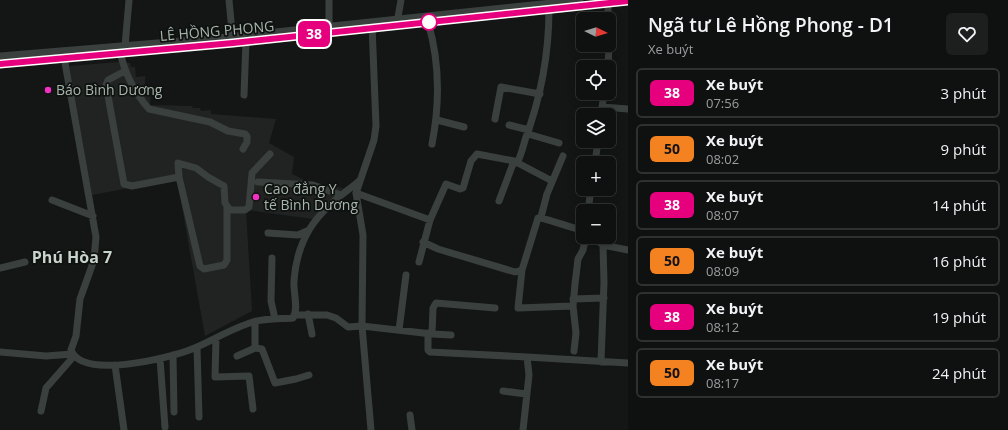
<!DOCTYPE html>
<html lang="vi">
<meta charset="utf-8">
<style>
:root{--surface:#0f1010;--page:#1d1e1e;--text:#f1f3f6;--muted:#9b9d9f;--line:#2f3030}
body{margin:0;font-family:"Open Sans",sans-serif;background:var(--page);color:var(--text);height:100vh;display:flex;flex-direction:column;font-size:15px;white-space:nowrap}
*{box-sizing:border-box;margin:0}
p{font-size:13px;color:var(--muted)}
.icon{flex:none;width:22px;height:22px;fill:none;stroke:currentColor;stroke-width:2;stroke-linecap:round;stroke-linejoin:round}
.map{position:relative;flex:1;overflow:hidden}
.details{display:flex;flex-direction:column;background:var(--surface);width:380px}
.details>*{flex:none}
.badge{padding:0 8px;border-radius:6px;font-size:14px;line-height:26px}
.needle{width:26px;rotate:95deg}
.tools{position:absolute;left:576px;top:12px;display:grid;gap:8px}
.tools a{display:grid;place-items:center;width:40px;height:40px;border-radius:6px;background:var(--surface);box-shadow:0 2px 10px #0003,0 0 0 1px var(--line);font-size:20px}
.map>.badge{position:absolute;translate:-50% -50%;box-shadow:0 0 0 2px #fff}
.round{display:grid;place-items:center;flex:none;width:42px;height:42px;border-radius:6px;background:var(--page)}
.overview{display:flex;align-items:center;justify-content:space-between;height:68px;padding:0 20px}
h1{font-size:19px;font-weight:600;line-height:30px}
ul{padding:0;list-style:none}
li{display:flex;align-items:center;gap:12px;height:50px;margin:0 8px 6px;padding:0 12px;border:2px solid var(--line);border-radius:6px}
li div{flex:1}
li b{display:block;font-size:15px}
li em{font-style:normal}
li .badge{min-width:44px;font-weight:700;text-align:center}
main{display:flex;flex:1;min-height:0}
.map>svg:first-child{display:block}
.built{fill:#202322}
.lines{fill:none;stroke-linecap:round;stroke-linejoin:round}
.minor{stroke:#3a403d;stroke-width:7}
.line-casing{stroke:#fff;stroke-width:9}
.line{stroke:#e6007e;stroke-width:6}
.stop-dot{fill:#fff;stroke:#e6007e;stroke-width:2}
.poi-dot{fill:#f330c2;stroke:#101111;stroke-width:1.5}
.labels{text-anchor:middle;stroke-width:3.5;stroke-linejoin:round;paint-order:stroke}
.street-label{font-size:14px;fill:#a6b7ab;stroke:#101111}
.poi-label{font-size:14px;fill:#a6b7ab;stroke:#101111;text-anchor:start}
.quarter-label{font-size:16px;font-weight:bold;fill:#c7d3cb;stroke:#101111}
</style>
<main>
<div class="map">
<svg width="628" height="430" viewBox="0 0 628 430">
<rect width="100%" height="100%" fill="#141616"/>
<path class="built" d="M118 62 130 63 131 67H135L136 77 145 76V87H151L150 105 193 106 192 108H200L201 111 211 110V114L276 119 269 143 294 157 292 174 311 183 343 188 321 209 313 219 246 210 252 311 205 336 177 179 92 195 69 66Z"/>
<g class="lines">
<path class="minor" d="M229 0 233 42
M608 0V19
M428 22C440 63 440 103 432 144
M397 23 401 0
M329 27V0
M125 46 129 0
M120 52C125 74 134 92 149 109L210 122 228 131 245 134 247 136V142L243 149
M0 56 218 38 580 0
M64 57 96 237 94 260 80 299 76 336 71 350C82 380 170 358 192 349 212 341 232 328 253 322 266 318 280 319 293 318 299 309 293 292 294 281 296 252 306 227 328 207 337 197 349 190 359 181
M0 64 218 44 628 1
M608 67 609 45
M125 71 108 80 106 85 124 184 132 186 179 177 200 266 204 269 224 265 227 260V207
M244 95 246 41
M602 107 628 109
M601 115 604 93
M495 119 501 87 540 94
M437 120 464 127
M509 125 529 130
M528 134 559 143
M517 163C521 156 523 147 525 140 541 97 549 54 549 9
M595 163 598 141
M179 177 178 163 196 168 208 177 224 186 225 203 230 210H245L249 207 252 173 270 154
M258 182 313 185 341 195
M356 193 430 220 419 262
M52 200 93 216
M499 201 514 161
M588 211 591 189
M541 217 547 194 563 156
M430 220 446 184 460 189 463 188 471 161 477 154 514 161 552 181
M268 233 298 235 307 231
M592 237 603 245 628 250
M423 242 438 249 515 272 522 270 538 218C544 217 573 229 583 230
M272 258 271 301 275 319
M0 268 25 262
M522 270 518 308 573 306
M573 299 604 298
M308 314 312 334
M294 315H327L336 318 348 327 362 326 432 334 433 308 436 303 495 308
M399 330 406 275
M428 333V350L430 352 527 357 529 375 523 430
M432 334 451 335
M216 338 215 377 249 376 253 409
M197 347 199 417
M255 348 262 349 275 383 296 379 309 375
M574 351 576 333 573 306 575 284 578 259 583 250 586 237
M0 352 46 356 73 354
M173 355 174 412
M237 356 255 348V322
M527 357 628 363
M160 359 165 427
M601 362 604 282 603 245
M115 365 124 430
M503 391 526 394
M41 411 46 388 74 356
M410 415 412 430
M371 430 362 326 363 235 356 193 374 140 376 126 372 25"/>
</g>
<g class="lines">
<g class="line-casing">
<path id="line" d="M0 64 233 43 628 1"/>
</g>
<use href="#line" class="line"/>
</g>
<circle class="stop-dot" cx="429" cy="22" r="8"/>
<g class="poi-dot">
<circle cx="48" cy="90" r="4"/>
<circle cx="256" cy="197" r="4"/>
</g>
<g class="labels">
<g class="street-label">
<text transform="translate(217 31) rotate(-5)" y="5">LÊ HỒNG PHONG</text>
</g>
<g class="poi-label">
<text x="56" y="95">Báo Bình Dương</text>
<text x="264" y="194">Cao đẳng Y<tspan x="264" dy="16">tế Bình Dương</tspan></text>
</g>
<g class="quarter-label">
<text x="72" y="263">Phú Hòa 7</text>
</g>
</g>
</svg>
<div class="tools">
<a><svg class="needle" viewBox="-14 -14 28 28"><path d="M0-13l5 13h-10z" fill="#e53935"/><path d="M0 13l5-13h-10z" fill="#9b9d9f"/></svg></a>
<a><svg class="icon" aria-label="locate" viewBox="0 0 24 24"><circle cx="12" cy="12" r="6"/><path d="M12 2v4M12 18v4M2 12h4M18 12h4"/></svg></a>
<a><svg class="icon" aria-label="layers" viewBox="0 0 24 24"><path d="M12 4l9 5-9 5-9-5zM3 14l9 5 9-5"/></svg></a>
<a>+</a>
<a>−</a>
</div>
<b class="badge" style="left:314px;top:34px;background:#e6007e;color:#fff">38</b>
</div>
<section class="details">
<div class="overview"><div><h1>Ngã tư Lê Hồng Phong - D1</h1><p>Xe buýt</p></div><a class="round"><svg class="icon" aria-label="heart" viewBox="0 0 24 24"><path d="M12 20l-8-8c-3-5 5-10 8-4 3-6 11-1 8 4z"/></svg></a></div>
<ul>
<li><span class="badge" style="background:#e6007e;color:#fff">38</span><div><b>Xe buýt</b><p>07:56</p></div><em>3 phút</em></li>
<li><span class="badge" style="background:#f58220;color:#111">50</span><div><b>Xe buýt</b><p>08:02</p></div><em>9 phút</em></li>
<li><span class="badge" style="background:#e6007e;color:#fff">38</span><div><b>Xe buýt</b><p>08:07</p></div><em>14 phút</em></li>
<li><span class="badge" style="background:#f58220;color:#111">50</span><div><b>Xe buýt</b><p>08:09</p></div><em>16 phút</em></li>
<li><span class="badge" style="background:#e6007e;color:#fff">38</span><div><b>Xe buýt</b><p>08:12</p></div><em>19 phút</em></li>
<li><span class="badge" style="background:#f58220;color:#111">50</span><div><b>Xe buýt</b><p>08:17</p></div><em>24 phút</em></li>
</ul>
</section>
</main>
